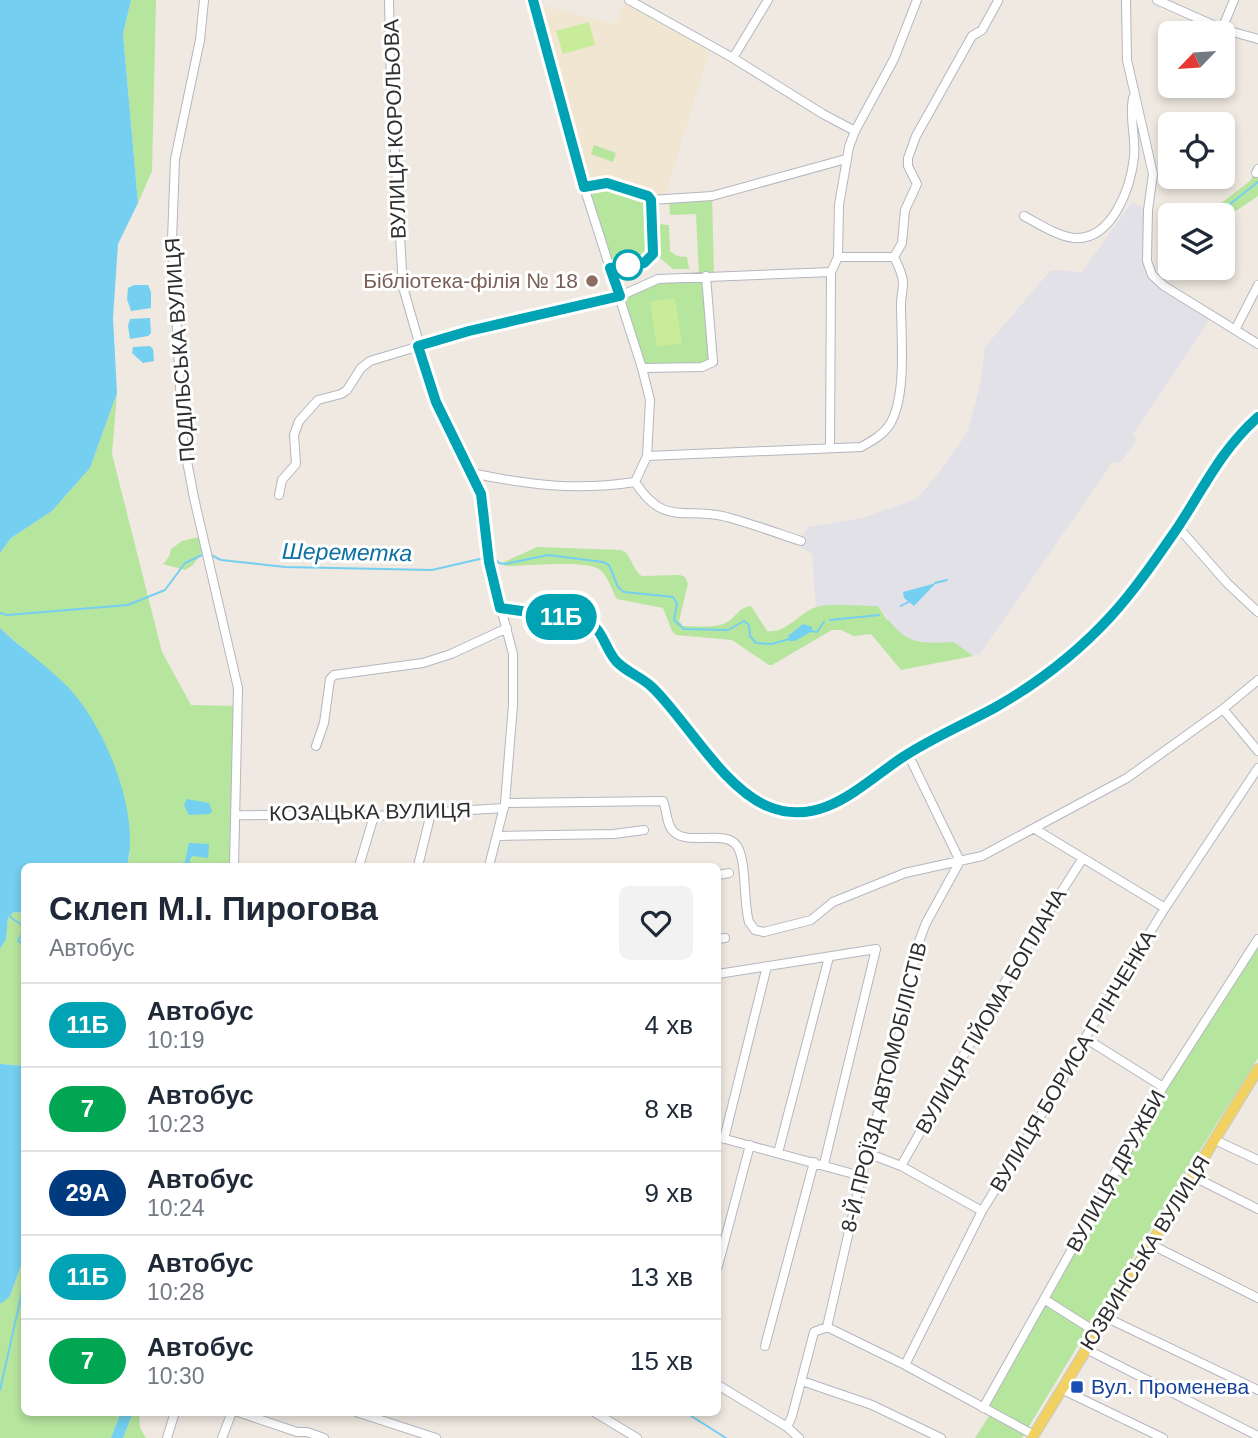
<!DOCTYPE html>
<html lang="uk">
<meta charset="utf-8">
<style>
:root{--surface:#fff;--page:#f2f2f3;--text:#1f2937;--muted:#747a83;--line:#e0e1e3}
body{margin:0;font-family:Arial,sans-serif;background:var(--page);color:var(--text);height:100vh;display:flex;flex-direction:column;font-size:26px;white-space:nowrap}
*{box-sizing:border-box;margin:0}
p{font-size:23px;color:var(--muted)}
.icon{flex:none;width:38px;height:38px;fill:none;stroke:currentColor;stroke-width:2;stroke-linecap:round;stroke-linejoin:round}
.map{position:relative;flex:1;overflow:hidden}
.side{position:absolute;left:21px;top:863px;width:700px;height:553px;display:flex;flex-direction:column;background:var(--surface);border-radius:10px;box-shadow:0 4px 10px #0003}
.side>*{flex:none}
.badge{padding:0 14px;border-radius:23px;font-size:24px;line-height:46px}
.needle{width:46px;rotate:245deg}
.tools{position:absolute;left:1158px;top:21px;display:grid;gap:14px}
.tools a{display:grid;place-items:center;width:77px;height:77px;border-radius:10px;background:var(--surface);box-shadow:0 4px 10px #0003;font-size:35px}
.map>.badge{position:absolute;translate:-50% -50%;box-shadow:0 0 0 4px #fff}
.round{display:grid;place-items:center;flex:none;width:74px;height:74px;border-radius:10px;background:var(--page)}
.summary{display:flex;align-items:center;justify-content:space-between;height:119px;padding:0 28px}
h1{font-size:33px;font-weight:700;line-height:52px}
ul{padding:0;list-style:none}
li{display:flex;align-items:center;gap:21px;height:84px;padding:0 28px;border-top:2px solid var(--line)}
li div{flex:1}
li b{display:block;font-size:26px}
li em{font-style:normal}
li .badge{min-width:77px;font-weight:700;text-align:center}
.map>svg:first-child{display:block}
.industrial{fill:#e3e1e8}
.education{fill:#f0e6d1}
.green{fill:#b6e59e}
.pitch{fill:#c9ec9a}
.water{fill:#75cff0}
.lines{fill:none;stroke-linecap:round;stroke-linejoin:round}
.stream{stroke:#75cff0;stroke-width:2}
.minor-casing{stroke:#b4b7c1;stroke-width:10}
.major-casing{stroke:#c9c9c9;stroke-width:12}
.minor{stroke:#fff;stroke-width:8}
.major{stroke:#f2d163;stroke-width:10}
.line-casing{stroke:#fff;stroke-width:16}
.line{stroke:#00a3b4;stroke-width:10}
.stop-dot{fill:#fff;stroke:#00a3b4;stroke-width:3.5}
.education-dot{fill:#8d6e63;stroke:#fff;stroke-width:2.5}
.transit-dot{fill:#1a4fb4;stroke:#fff;stroke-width:2.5}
.labels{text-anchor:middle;stroke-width:6;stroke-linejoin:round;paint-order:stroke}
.street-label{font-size:21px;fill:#2e2e2e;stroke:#fff}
.education-label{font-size:21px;fill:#785e54;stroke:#fff;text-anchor:end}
.transit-label{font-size:21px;fill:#164399;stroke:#fff;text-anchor:start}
.water-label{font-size:23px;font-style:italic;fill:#0d6fa3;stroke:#fff}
</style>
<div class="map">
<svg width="1258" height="1438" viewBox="0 0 1258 1438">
<rect width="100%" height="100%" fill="#efe9e1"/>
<path class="industrial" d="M1132 202 1148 210 1147 260 1152 275 1212 316 1133 434 1137 440 1121 462 1112 463 980 654 973 656 954 642 930 643 912 640 898 633 878 606H816L812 554 800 547 799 540 808 527 862 518 917 499 943 467 967 433 980 386 985 347 1051 270 1082 272Z"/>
<path class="education" d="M625 0H629L711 46 664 199 584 187 533 3 616 24Z"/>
<path class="green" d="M131 0H156L152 171 138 203 123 34Z
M594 145 616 153 613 162 591 154Z
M1258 169V196L1233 213 1220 204 1250 181Z
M607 183 648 196 650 259 610 268 584 187Z
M712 196 714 276H707L711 364 642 368 620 296 658 279 699 276 696 214 670 215 669 199Z
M658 224 669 225 670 251 677 256 687 257 689 269H673L660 258Z
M117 393 112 454 162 652 191 705 238 706 234 866H127L130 854 66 685 0 628V553L11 538 52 511 90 468Z
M199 537 202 552 193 565 185 570 163 564 169 557 171 549 182 541Z
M537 547 621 550C632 554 632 570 642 576L680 575 685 577 688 584 679 621 683 626C696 626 712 628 723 624 735 620 738 607 751 606L767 631C786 634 799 613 816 607 826 603 864 606 878 606L887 620H889C907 646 925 643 954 642L973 656 901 670 871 634 854 636 841 630H832L772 665H769L732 640 676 635 672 631 663 608 617 599C612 591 608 576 600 570 587 559 523 567 505 566L504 562Z
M14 912 24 913V1066L0 1064V949L6 939 8 917Z
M1258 939V1058L1089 1327 1022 1438H975L991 1413 983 1408 1163 1087Z
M24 1257V1412H121L111 1438H0V1303L10 1296Z
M133 1412H139L140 1428 146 1438H123Z"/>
<path class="pitch" d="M589 22 595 45 563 54 556 31Z
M675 298 682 343 657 347 650 302Z"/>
<path class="water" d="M0 0H131L123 34 138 203 118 244 113 318 117 393 90 468 52 511 11 538 0 553Z
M134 285H148L151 292V308L131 311 127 299 128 288Z
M150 318 151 333 148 336 130 339 128 326 130 319Z
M150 346 153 349 154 361 143 363 132 353 133 347Z
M936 583 914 606 904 598 903 592Z
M803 624 812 627V631L795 641H790L788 636Z
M0 628C21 648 45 664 65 684 104 722 141 813 127 866H24V913L14 912 8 917 6 939 0 949Z
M187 799 209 803 212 811 210 814 189 815 184 805Z
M189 843 209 844 208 858 193 856 190 859V866H184Z
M0 1064 24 1066V1257L10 1296 2 1303H0Z
M121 1412H133L123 1438H111Z"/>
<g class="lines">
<path class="stream" d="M1216 215 1258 182
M211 555 221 560 285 567 432 570 484 558
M493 557 499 563 505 564 548 555 603 562 609 565 618 587 624 592 673 597 677 604 674 620 684 629 728 630 744 621 749 625 750 636 756 643 772 644 789 639
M935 583 947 580
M901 606 910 601
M0 613 7 615 128 605 165 590 185 563 202 555
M830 620 879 615
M810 631 817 632 824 622
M9 913 10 917 22 925 23 932 18 941 24 944
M0 1390 24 1283
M685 1412 726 1438"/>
<g class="minor-casing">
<path id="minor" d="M204 0 200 40 175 159 172 240 183 440 194 498 238 688 234 866
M389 0 391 84 403 287 436 402 481 494 489 562 513 654V705L505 803 489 866
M533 0 584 187 642 368 650 400 647 456 635 482
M629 0 733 58 823 114 855 131
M1126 0 1127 60 1153 174 1148 210 1147 261 1152 275 1164 286 1258 344
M1157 0 1222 29 1258 39
M1222 29 1234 0
M733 58 768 0
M1256 173 1258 169
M584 187C604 184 637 182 651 200L653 256 642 264 610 268
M651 200 712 196 846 159
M1024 216C1039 224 1057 236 1074 238 1112 241 1131 187 1134 157 1136 137 1129 118 1133 98
M894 257 902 243 905 210 917 184 908 166V158L916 136 972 36 982 30 998 1
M1235 330 1258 285
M642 368 702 367 713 362 706 276
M830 448 831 272 838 257
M647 456 861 447C872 441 883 435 890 424 907 396 901 337 901 305 901 297 903 290 903 283 903 274 898 265 894 257H838L839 205 849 147 855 131 894 59 917 0
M471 473C529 485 576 491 635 482 665 528 684 506 727 517 752 524 777 533 801 541
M279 495 282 480 296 464 294 435 299 421 318 400 341 394 347 390 361 368 370 361 469 331 620 296 658 279 831 272
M1178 527 1227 583 1258 612
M500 608 585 620C603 627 602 644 613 657 625 672 641 676 654 689 688 723 723 787 767 806 821 829 861 785 903 757 932 738 965 724 996 707 1038 683 1078 652 1112 616 1133 592 1160 554 1178 527 1205 486 1221 450 1258 416
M1223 709 1258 751
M316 746 324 723 330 679 334 675 423 663 451 654 507 628
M505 803 663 801C667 810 666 825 674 832 688 846 726 829 737 846 747 861 743 902 749 922L755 930 764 932 811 920 833 902 905 873 982 856 1127 778 1223 709 1258 680
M237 815 374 816 504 808
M1035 829 1165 908
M497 836 614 834 644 830
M359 866 374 816
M418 866 431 813
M718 875 729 873
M718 939 725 938
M718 974 876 949 824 1164
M1085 1038 1163 1087
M718 1137 861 1176
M724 1139 767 966
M1215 1140 1258 1160
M778 1153 829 957
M867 1153 901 1166 982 1211
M901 1166 1017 961 1083 858
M1192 1176 1258 1209
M1150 1244 1258 1298
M718 1266 750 1145
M1044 1299 1096 1332
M1105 1317 1258 1390
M827 1327 867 1153 899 1036 918 944 926 923 960 861 908 754
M827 1327 905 1365 1034 1435
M765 1346 814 1162
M1086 1349 1258 1436
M905 1365 982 1211 1058 1087 1085 1038 1165 908 1258 768
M802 1381 872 1405 941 1438
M718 1385 787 1427 799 1438
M1061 1389 1163 1438
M983 1408 1163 1087 1258 939
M238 1412 297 1432H307L324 1438
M356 1412 436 1438
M594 1412 637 1438
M787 1427 792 1416 814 1332 827 1327
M167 1438 175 1412
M222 1438 232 1412"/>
</g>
<g class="major-casing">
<path id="major" d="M1032 1438 1258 1069"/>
</g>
<use href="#minor" class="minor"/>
<use href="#major" class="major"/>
</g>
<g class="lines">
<g class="line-casing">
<path id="line" d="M533 0 584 187 607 183 648 196 651 200 653 254 644 263 610 268 620 296 469 331 418 346 436 402 481 494 489 562 500 608 585 620C603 628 604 647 616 661 627 673 643 677 654 689 688 723 723 787 767 806 821 829 861 785 903 757 932 738 965 724 996 707 1038 683 1078 652 1111 616 1135 590 1158 556 1178 527 1205 486 1221 450 1258 417"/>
</g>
<use href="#line" class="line"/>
</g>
<circle class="stop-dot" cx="628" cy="265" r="14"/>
<circle class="education-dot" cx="592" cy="281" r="7"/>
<rect class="transit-dot" x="1070" y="1380" width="14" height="14" rx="3.5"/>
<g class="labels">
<g class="street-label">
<text transform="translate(395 129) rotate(-92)" y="7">ВУЛИЦЯ КОРОЛЬОВА</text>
<text transform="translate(180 350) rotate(-94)" y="7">ПОДІЛЬСЬКА ВУЛИЦЯ</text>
<text transform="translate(370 812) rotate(-1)" y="7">КОЗАЦЬКА ВУЛИЦЯ</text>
<text transform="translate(991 1011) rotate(-60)" y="7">ВУЛИЦЯ ГІЙОМА БОПЛАНА</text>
<text transform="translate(1073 1061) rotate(-59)" y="7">ВУЛИЦЯ БОРИСА ГРІНЧЕНКА</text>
<text transform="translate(884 1087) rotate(-76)" y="7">8-Й ПРОЇЗД АВТОМОБІЛІСТІВ</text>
<text transform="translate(1116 1171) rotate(-61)" y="7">ВУЛИЦЯ ДРУЖБИ</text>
<text transform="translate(1145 1253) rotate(-58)" y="7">ЮЗВИНСЬКА ВУЛИЦЯ</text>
</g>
<g class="education-label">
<text x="578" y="288">Бібліотека-філія № 18</text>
</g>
<g class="transit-label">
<text x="1091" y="1394">Вул. Променева</text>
</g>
<g class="water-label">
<text transform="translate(347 552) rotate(1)" y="8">Шереметка</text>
</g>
</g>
</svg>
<div class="tools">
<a><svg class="needle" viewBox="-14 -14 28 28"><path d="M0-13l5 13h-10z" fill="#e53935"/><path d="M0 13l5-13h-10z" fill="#747a83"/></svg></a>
<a><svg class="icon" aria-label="locate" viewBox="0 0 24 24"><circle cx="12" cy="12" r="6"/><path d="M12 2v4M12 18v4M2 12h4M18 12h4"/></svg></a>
<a><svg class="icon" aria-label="layers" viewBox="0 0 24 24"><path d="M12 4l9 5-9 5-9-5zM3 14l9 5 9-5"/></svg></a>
</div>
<b class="badge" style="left:561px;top:617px;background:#00a3b4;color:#fff">11Б</b>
<section class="side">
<div class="summary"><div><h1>Склеп М.І. Пирогова</h1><p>Автобус</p></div><a class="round"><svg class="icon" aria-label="heart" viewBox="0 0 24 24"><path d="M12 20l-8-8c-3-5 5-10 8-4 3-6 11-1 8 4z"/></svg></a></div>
<ul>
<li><span class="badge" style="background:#00a3b4;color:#fff">11Б</span><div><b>Автобус</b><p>10:19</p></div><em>4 хв</em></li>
<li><span class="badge" style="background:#00a651;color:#fff">7</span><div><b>Автобус</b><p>10:23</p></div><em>8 хв</em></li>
<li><span class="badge" style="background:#003b80;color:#fff">29А</span><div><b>Автобус</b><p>10:24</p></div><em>9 хв</em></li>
<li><span class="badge" style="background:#00a3b4;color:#fff">11Б</span><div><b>Автобус</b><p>10:28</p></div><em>13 хв</em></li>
<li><span class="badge" style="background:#00a651;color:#fff">7</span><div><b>Автобус</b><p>10:30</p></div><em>15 хв</em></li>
</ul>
</section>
</div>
